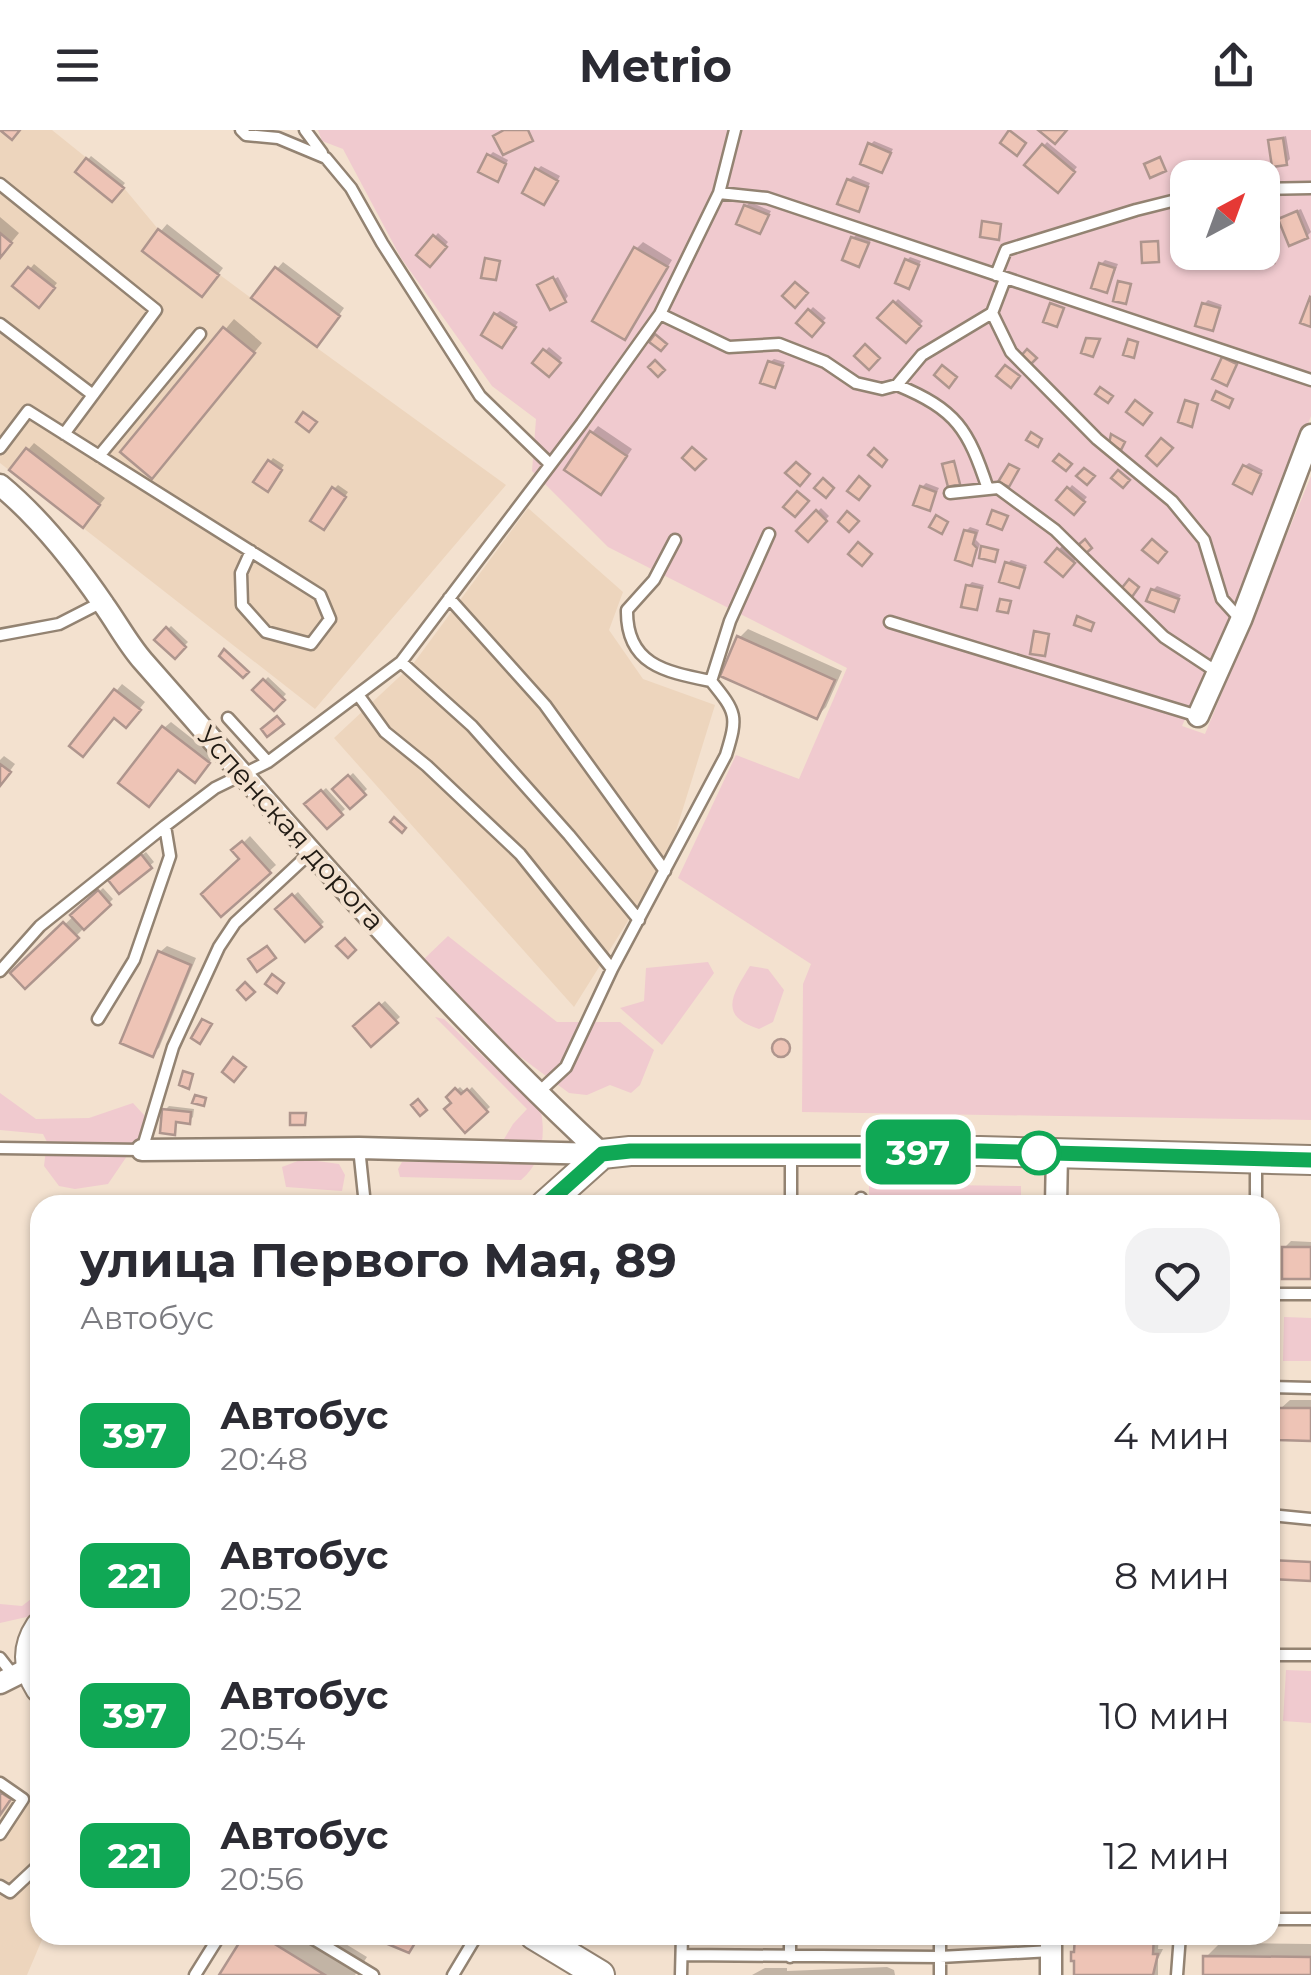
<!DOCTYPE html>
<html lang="ru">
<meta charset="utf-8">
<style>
:root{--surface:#fff;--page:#f2f2f3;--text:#2b2b33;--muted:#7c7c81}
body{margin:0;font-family:Montserrat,sans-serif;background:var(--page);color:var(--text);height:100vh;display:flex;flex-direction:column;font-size:38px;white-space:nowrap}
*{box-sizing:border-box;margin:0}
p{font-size:32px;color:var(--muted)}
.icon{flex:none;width:55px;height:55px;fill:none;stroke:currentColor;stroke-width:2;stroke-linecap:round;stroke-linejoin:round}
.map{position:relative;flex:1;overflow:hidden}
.side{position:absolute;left:30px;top:1065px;width:1250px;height:750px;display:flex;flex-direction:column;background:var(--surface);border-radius:30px;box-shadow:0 2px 8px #0004}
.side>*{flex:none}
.badge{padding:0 20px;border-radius:15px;font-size:35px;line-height:65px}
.needle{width:65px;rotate:41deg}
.fabs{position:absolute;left:1170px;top:30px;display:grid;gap:20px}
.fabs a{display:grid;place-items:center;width:110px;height:110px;border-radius:20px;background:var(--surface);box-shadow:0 2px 8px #0004;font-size:50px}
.map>.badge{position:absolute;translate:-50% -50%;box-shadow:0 0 0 5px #fff}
.round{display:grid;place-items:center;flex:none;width:105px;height:105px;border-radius:30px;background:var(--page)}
.summary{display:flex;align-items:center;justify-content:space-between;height:170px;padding:0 50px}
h1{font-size:48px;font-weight:700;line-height:75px}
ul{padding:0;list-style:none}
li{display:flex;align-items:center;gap:30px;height:140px;padding:0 50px}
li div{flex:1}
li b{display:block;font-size:38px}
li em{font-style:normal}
li .badge{min-width:110px;font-weight:700;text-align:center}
header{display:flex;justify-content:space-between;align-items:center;height:130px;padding:0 50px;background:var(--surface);font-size:45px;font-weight:700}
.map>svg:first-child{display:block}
.built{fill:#edd5bd}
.green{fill:#f0cacf;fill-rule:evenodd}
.shadow{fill:#0003}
.building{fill:#eec4b6;stroke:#ae958d;stroke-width:2.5}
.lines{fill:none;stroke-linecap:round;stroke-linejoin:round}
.lane-casing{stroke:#938372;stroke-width:15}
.street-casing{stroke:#938372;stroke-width:25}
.secondary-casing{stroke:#938372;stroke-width:32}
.lane{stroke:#fff;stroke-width:10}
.street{stroke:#fff;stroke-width:20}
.secondary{stroke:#fff;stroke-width:28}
.line-casing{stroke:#fff;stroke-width:22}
.line{stroke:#10a855;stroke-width:15}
.stop-dot{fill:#fff;stroke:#10a855;stroke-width:5}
.labels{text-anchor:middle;stroke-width:8;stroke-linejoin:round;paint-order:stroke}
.street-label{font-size:28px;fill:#211b14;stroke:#f3e1cf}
</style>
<header><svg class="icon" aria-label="menu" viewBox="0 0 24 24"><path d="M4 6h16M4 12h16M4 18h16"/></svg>Metrio<svg class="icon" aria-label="share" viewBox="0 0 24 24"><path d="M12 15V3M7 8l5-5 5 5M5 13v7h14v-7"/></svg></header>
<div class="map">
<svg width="1311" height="1845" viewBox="0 0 1311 1845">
<rect width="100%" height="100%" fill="#f3e1cf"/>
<path class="built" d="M0 0H52L124 58 158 99 251 168 275 137 340 186 317 218 506 355 315 579 0 333Z
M528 378 623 462 609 500 643 549 715 575 668 727 574 877 334 608 413 534Z
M0 1645 40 1672V1805H44L27 1845H0Z"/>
<path class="green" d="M318 0H1311V286L1250 442 1182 596 1205 604 1311 346V990L802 982 803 854 811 834 678 748 736 625 799 649 847 538 608 417 532 341 536 289 492 256 401 128 343 19 322 11ZM1188 48H1262V122H1188Z
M448 806 557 892H620L654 920 640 955 631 963 610 955 587 965 569 963 511 920 424 829Z
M708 832 714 843 662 915 620 878 644 871 646 838Z
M750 836 768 839 784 860 773 892 759 899C718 886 732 865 750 836Z
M435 887 444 889 541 982C546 1007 541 1034 521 1050L400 1047 398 1039 402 1032 491 1031 513 994 527 979Z
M0 963 36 989 89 988 133 973 144 985V1001L108 1054 75 1059 59 1056 44 1036 47 1012 43 1004 0 1000Z
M303 1029 339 1034 345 1045 342 1061 286 1057 282 1037Z
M869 1054 1021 1056V1067L869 1065Z
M907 1070 1033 1071V1075H907Z
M1284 1187 1311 1188V1231H1283Z
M40 1462V1481L31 1486 0 1493V1474L22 1476Z
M1286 1540 1311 1541V1593L1283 1591Z"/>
<path class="shadow" d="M1286 6 1290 29 1286 33 1271 11Z
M874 11 893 19 881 41 870 15Z
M1047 12 1077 37 1058 60 1028 34Z
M493 22 508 30 501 45 489 26Z
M91 26 125 53 112 69 78 41Z
M541 36 560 46 548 68 537 40Z
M853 46 870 53 858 79 849 50Z
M750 72 771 81 760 101 746 76Z
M1301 79 1311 102 1307 106 1285 86Z
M0 87 19 103 0 126Z
M167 94 223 138 208 158 145 120Z
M438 103 448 112 430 133 420 124Z
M857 104 871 110 859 134 853 108Z
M643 112 672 130 624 207 636 119Z
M910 127 921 131 909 156 907 130Z
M1105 130 1118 134 1107 161 1101 134Z
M283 132 344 178 323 208 277 139Z
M34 134 57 153 39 175 16 156Z
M558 147 568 166 565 170 541 156Z
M898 169 923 191 906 210 881 188Z
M1208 170 1222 175 1213 198 1204 174Z
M813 177 826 188 811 203 799 192Z
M500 181 518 192 506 211 496 184Z
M234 189 262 213 161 336 123 321Z
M549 217 562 228 549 244 535 232Z
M774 229 785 232 774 255 770 232Z
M598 296 632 319 607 356 592 303Z
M34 313 105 368 89 388 12 339Z
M273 328 284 335 271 355 270 332Z
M1249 333 1263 340 1255 357 1245 336Z
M926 353 939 358 929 378 922 357Z
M338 355 348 362 327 393 334 359Z
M1072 355 1087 367 1074 382 1060 370Z
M821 378 829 386 808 408 800 401Z
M970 397 979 400 976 410 980 414 972 433 966 401Z
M1062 416 1077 428 1063 444 1048 432Z
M1011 430 1027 435 1018 455 1007 434Z
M972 452 984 455 976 477 968 456Z
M1157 456 1181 465 1173 479 1153 460Z
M171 496 188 512 175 525 158 509Z
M748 499 842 541 826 577 817 586 739 508Z
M268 547 286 564 274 577 256 560Z
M122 554 145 572 132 588 114 585 72 616Z
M171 592 214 626 201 643 164 598Z
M4 626 15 634 0 654V630Z
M353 643 367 659 350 675 336 659Z
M326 658 345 679 327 696 308 674Z
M250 706 276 735 222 784 242 729 235 721Z
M146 722 154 732 120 760 115 746Z
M103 758 113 769 26 856 14 843Z
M298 762 324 792 305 809 279 779Z
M167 816 196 828 159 918 152 924 160 822Z
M385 871 400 887 371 913 356 897Z
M776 916a7 7 0 1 1 14 0a7 7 0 1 1-14 0Z
M460 957 466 963 472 957 490 977 465 999 449 967Z
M169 976 194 979 193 987 189 991 178 990 174 1002 165 980Z
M1291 1111 1311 1112V1147L1284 1118Z
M1290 1270H1311V1308L1280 1279Z
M247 1805H331L367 1827 355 1845H222Z
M1077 1805H1159L1158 1819H1163L1158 1829V1845H1076Z
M1220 1813 1311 1814V1845H1206V1827Z
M887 1837 894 1840 895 1845H752L765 1838H787V1841Z"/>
<path class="building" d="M0 0H20L12 10Z
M504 0H528L533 11 503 25 493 6Z
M1009 0 1026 13 1017 26 1000 13Z
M1038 0H1067L1055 14Z
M1283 8 1287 35 1272 37 1268 10Z
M868 13 891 23 882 43 860 34Z
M1042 14 1075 42 1058 63 1024 35Z
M487 24 506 34 498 52 478 42Z
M1160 27 1166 41 1150 48 1144 34Z
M86 28 124 58 112 72 75 42Z
M535 38 558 51 544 75 522 63Z
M847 49 868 57 859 82 837 74Z
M744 75 769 85 760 104 736 94Z
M1267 77 1270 96 1262 98V78Z
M1297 81 1308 108 1289 116 1278 89Z
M982 91 1001 94 999 110 980 107Z
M158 99 219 145 202 167 142 121Z
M0 103 12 113 0 128Z
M433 105 447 117 430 137 416 125Z
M851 107 869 113 859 137 842 130Z
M1158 111 1159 132 1142 133 1141 112Z
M634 117 668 137 625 210 592 191Z
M1271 121 1274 133 1254 132 1253 125Z
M1210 122H1234L1235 131 1210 132Z
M485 128 500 131 496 150 481 148Z
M905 129 919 135 909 159 895 153Z
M1099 133 1115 138 1107 163 1091 158Z
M28 137 55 158 39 178 12 156Z
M275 137 340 186 317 217 251 168Z
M553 147 566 172 550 180 537 155Z
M1118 151 1131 154 1126 174 1113 171Z
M795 152 808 163 795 178 782 166Z
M1310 167 1311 168V197L1300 193Z
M893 171 921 196 906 213 877 188Z
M1050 173 1064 178 1057 197 1043 192Z
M1202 173 1220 178 1213 201 1195 196Z
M808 179 824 193 812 207 796 193Z
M494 183 516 197 502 218 481 205Z
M223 197 255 223 152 349 120 322Z
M655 204 667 214 661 221 649 212Z
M1086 208 1100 209 1093 227 1081 223Z
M1128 209 1138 212 1134 228 1123 225Z
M865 214 880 228 869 240 854 226Z
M543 219 561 233 549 247 532 233Z
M1027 219 1037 228 1030 235 1021 226Z
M1222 227 1237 234 1227 256 1212 249Z
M655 230 665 240 658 247 648 237Z
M768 231 783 236 775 258 760 253Z
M942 235 957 247 949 258 934 245Z
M1005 235 1020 246 1011 258 996 246Z
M1100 257 1113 266 1108 273 1095 264Z
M1216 261 1233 269 1229 278 1212 270Z
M1135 270 1152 283 1143 295 1126 282Z
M1185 270 1198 274 1192 297 1178 292Z
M303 282 317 292 309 302 296 292Z
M590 301 627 326 601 365 564 340Z
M1031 302 1042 309 1038 317 1026 310Z
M1111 304 1125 312 1121 320 1109 314Z
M1161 308 1173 318 1157 336 1146 326Z
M692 317 706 329 695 340 682 328Z
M26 318 100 375 83 398 9 340Z
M874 318 887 330 882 337 868 325Z
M1059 324 1072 334 1066 341 1053 331Z
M268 330 282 340 268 362 253 352Z
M954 331 960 354 948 357 942 334Z
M796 332 810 344 800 356 785 343Z
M1009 334 1019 339 1009 357 998 352Z
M1243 335 1261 344 1252 364 1233 354Z
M1084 338 1095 346 1087 355 1076 346Z
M1118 340 1130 350 1123 358 1111 348Z
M859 346 870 356 859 370 847 361Z
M823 348 834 358 826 368 814 358Z
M920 356 936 362 930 381 913 375Z
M332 357 346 367 324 400 310 391Z
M1067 357 1085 372 1074 385 1056 370Z
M797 361 809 371 795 387 783 377Z
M816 380 827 391 808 412 796 401Z
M992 380 1008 386 1002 400 987 394Z
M847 381 859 391 849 402 838 392Z
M936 385 948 392 942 404 929 397Z
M964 400 976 403 973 414 977 418 972 436 955 430Z
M1085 409 1092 418 1085 424 1077 416Z
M1152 409 1167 422 1158 433 1142 420Z
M858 412 872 424 862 436 848 424Z
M981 416 998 420 995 432 979 428Z
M1057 418 1075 433 1063 447 1045 432Z
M1005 432 1025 438 1019 458 999 452Z
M1129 449 1139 457 1132 467 1121 459Z
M966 455 982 458 977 480 961 477Z
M1151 459 1179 469 1174 482 1146 471Z
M1000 469 1011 471 1008 483 997 481Z
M1077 486 1094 493 1091 501 1074 495Z
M166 497 186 517 175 529 154 510Z
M1034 501 1049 504 1045 526 1030 524Z
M737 506 835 550 817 589 720 546Z
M224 519 249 542 243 548 219 526Z
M263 549 285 570 274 581 252 560Z
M114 559 141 580 126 598 114 588 83 627 69 616Z
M277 586 284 594 267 607 261 599Z
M162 596 210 633 195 653 178 640 149 677 118 653Z
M0 634 11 642 0 656Z
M348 645 366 665 350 679 332 659Z
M321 660 343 685 327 699 304 674Z
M394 687 406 698 402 703 390 692Z
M242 711 271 743 221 787 201 764 239 729 231 720Z
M141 724 152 738 119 764 108 750Z
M98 760 111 775 84 800 70 785Z
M292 764 322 797 305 812 275 779Z
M63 792 79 808 25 859 10 843Z
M345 808 356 820 348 828 336 816Z
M267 816 276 828 257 842 248 829Z
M158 821 191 835 153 927 120 913Z
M272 844 284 853 277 863 265 854Z
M245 852 255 862 246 870 237 860Z
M379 873 398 893 371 917 353 896Z
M202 889 212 894 200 914 191 908Z
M772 918a9 9 0 1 1 18 0a9 9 0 1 1-18 0Z
M233 927 246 937 234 952 222 942Z
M183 941 193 944 189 959 179 955Z
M455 958 461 964 467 959 488 982 465 1003 444 979 451 973 446 967Z
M195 965 206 968 204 976 192 973Z
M418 969 427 980 420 986 411 975Z
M162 979 191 982 190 994 176 992 175 1005 160 1003Z
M290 983H306L305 995H290Z
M1282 1117H1311V1149H1282Z
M1278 1278H1311V1311L1278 1310Z
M1270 1430 1311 1432V1451L1270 1449Z
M0 1662 11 1669 0 1685Z
M244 1805H260L325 1845H219Z
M414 1805 418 1808 409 1823 378 1810 380 1805Z
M1075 1805H1154L1153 1824H1158L1153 1845H1074V1831H1071V1822H1074Z
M1203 1826 1311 1827V1845H1203Z"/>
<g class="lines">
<g class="lane-casing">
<path id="lane" d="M241 0 246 5 278 8 326 28 351 58 382 113 480 266 550 334
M305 0 322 23
M0 54 156 180 93 265
M1262 59 1311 58
M719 63 767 68 1311 250
M996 145 1006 120 1136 80 1188 67
M992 183 1011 222 1097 309 1172 371 1204 410 1222 469 1241 490
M660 184 729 217 779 214 825 232 856 253 882 259 897 255 922 225 992 183 1005 149
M0 194 93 265 64 304
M897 255C957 280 968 299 988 359
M0 318 28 281 320 465 330 489 311 514 266 502 242 475 241 443 251 421
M99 326 200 204
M950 363 998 358 1055 400 1164 507 1217 542
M675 410 654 450 627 480C626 535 666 542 711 551
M449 468 545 575 665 741
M890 492 1198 586
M0 505 59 494 102 472
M401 532 472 596 569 705 639 790
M359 566 385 602 427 636 520 724 612 839
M228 588 268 632
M0 841 40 796 165 696 215 658 268 632 401 532 582 293 660 184 719 63 735 0
M98 889 134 830 170 726 165 696
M539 962 566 937 612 839 726 625C738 586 737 583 711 551L730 491 769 404
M0 1018 142 1020 173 917 219 817 235 793 310 723
M359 1018 365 1075
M791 1075V1024
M861 1075V1068
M1256 1075V1031
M1270 1164H1311
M1270 1257 1311 1258
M1270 1385 1311 1389
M1270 1525H1311
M0 1528 14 1546
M0 1653 23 1669 0 1704
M0 1756 10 1762 40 1734
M1270 1789H1311
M307 1805 373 1845
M790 1805V1827
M940 1805V1845
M683 1825 940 1827 1051 1821
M195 1845 220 1805
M453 1845 477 1805
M681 1845 682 1805
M1177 1845 1180 1805"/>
</g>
<g class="street-casing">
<path id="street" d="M0 355C41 389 74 431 104 475 117 493 128 514 143 531 291 699 437 871 602 1024
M1198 586 1241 490 1311 305
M142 1020 359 1018 602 1024
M1056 1075 1057 1023
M0 1553 30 1538
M1051 1845V1805"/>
</g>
<g class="secondary-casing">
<path id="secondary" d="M545 1075 602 1024 630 1021H980L1311 1030
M40 1497C26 1518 27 1537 40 1558
M534 1805 600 1845"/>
</g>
<use href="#lane" class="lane"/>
<use href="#street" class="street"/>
<use href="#secondary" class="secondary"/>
</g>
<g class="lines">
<g class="line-casing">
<path id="line" d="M545 1075 602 1024 630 1021H980L1311 1030"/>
</g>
<use href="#line" class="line"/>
</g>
<circle class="stop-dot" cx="1039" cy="1023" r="20"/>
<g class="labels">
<g class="street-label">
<text transform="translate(291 698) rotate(48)" y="10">Успенская дорога</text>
</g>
</g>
</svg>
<div class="fabs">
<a><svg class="needle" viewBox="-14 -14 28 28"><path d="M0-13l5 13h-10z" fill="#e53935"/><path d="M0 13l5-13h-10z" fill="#7c7c81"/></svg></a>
</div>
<b class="badge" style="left:918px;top:1022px;background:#10a855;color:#fff">397</b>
<section class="side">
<div class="summary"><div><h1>улица Первого Мая, 89</h1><p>Автобус</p></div><a class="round"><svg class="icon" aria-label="heart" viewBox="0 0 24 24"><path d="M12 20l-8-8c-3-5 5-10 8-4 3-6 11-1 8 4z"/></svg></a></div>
<ul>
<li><span class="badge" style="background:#10a855;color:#fff">397</span><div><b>Автобус</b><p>20:48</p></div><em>4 мин</em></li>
<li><span class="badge" style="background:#10a855;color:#fff">221</span><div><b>Автобус</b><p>20:52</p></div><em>8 мин</em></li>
<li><span class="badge" style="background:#10a855;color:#fff">397</span><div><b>Автобус</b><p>20:54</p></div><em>10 мин</em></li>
<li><span class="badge" style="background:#10a855;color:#fff">221</span><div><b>Автобус</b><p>20:56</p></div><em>12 мин</em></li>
</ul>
</section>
</div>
